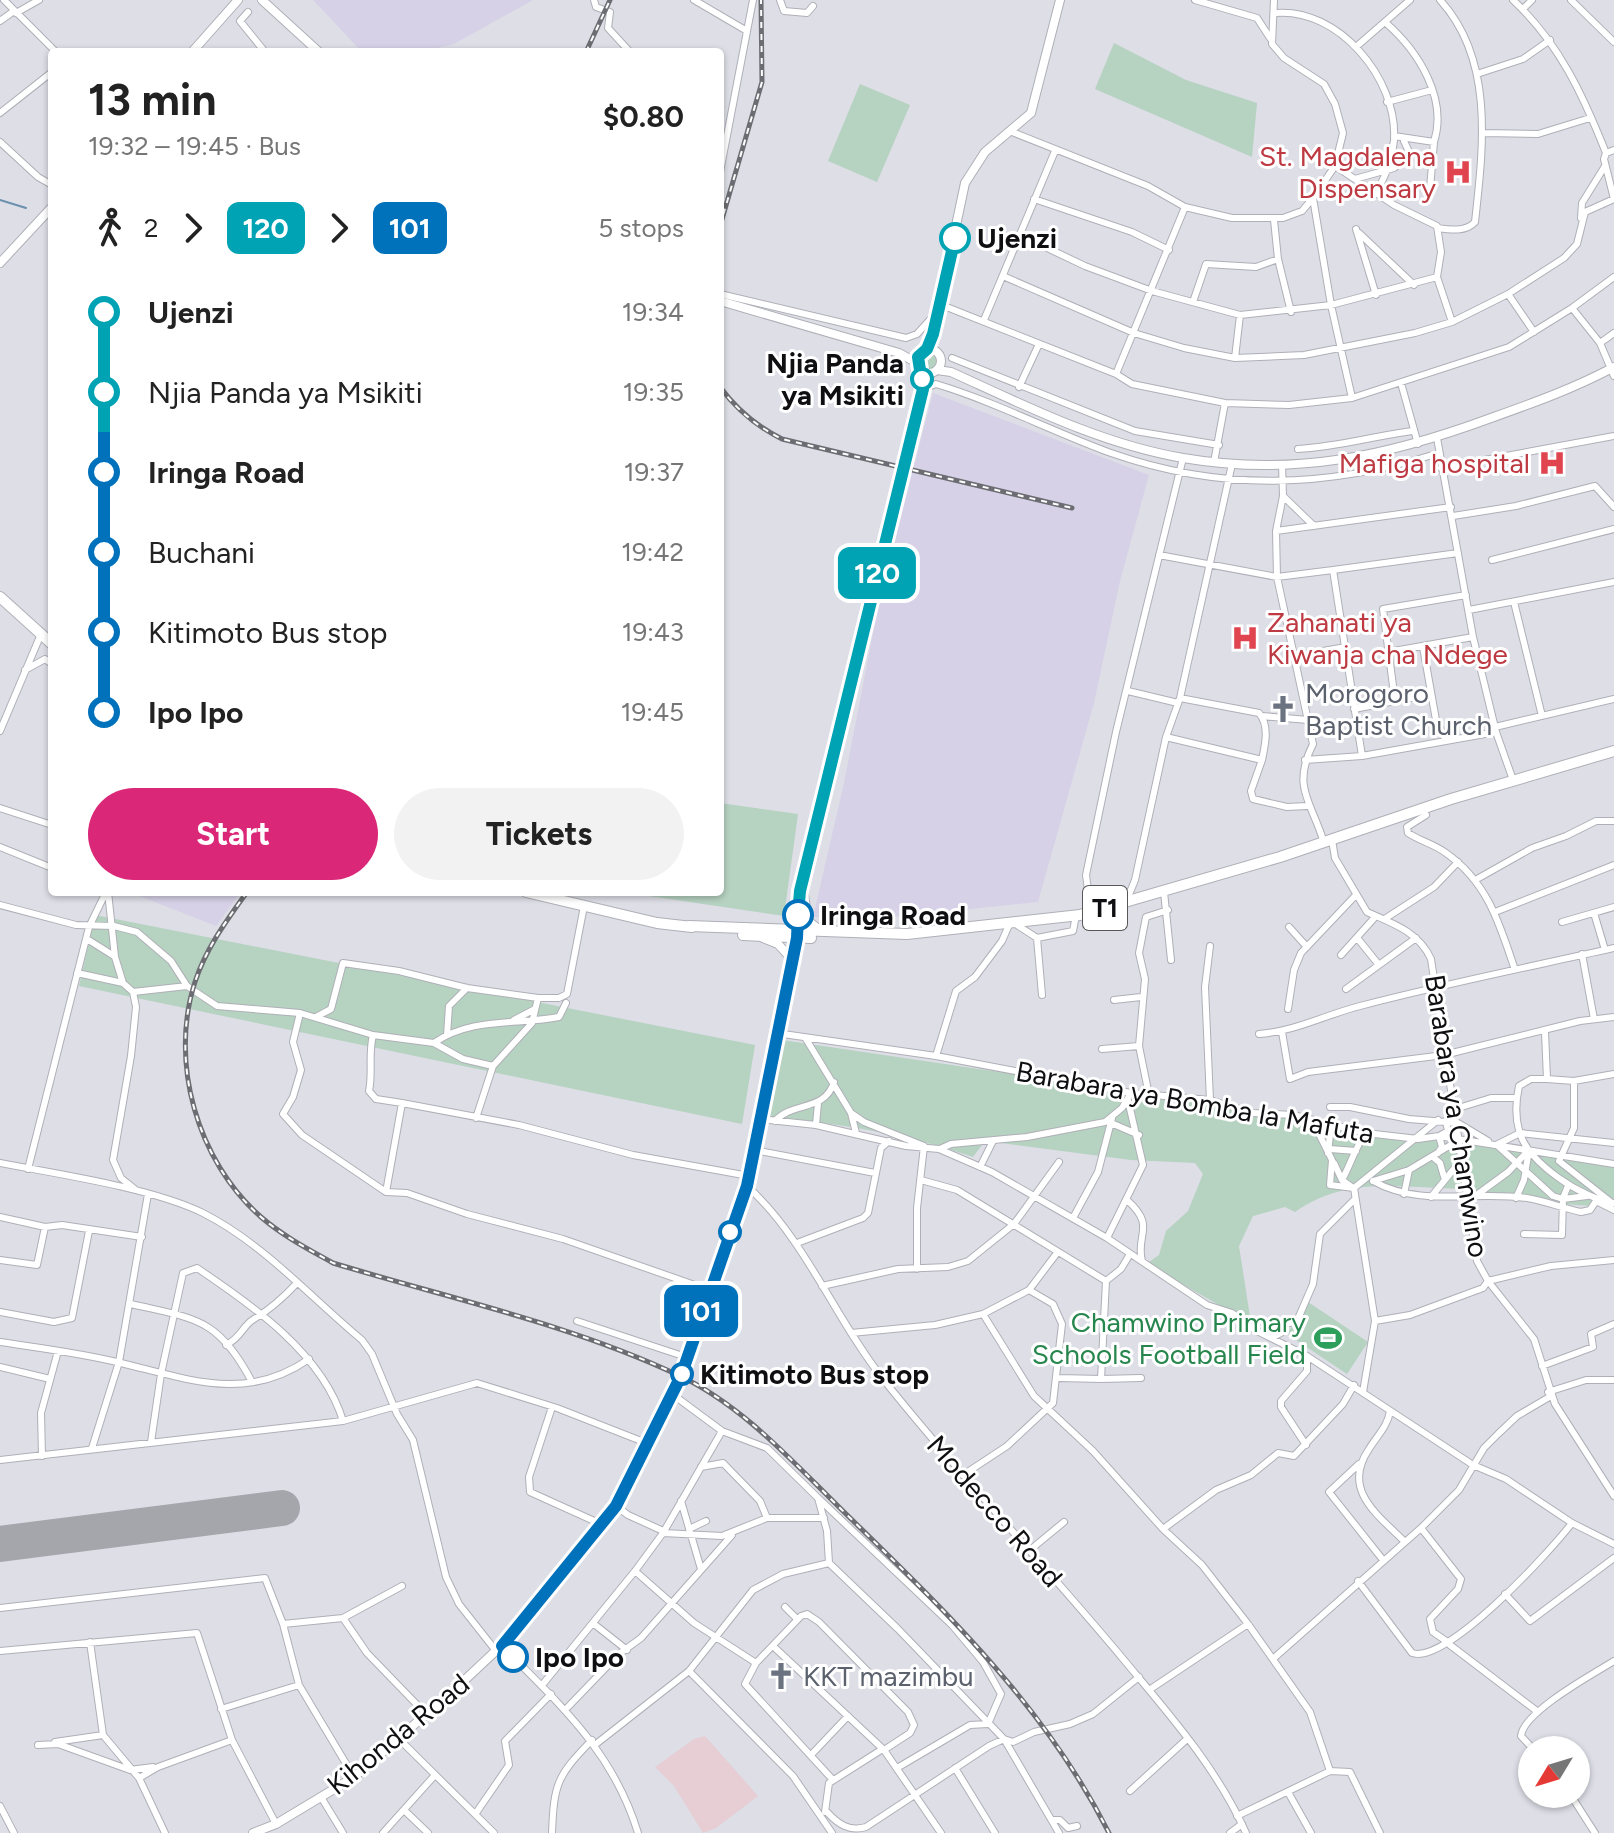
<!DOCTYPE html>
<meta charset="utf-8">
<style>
:root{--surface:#fff;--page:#f2f2f2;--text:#222;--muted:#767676;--accent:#db2777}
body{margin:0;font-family:Figtree,sans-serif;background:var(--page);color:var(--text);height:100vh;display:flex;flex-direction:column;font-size:30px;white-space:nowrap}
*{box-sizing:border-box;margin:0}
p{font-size:26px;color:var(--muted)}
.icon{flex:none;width:44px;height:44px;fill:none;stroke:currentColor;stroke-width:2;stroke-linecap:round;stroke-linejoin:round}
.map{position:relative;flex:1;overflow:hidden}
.sheet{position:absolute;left:48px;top:48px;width:676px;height:848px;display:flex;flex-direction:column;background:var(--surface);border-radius:8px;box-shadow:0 2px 6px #0004}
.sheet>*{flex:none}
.badge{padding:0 16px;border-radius:12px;font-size:28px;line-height:52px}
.needle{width:52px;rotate:232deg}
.controls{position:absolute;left:1518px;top:1736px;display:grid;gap:16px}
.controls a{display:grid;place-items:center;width:72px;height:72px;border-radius:50%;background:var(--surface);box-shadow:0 2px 6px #0004;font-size:40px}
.map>.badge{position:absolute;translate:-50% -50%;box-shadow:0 0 0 4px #fff}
.legs{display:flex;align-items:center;gap:12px;height:88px;padding:0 40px;font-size:26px}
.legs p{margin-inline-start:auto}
.head{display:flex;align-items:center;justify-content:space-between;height:136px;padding:0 40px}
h1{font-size:44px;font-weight:700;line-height:60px}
.button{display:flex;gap:16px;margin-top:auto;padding:16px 40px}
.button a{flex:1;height:92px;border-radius:48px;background:var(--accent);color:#fff;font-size:32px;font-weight:700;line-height:92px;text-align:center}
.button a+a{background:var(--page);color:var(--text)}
ul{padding:0 40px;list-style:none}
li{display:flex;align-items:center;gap:28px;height:80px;font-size:30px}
li i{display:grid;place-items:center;width:12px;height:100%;margin:0 10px;background:currentColor}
li i::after{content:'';width:20px;height:20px;margin:-10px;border:6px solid;border-radius:50%;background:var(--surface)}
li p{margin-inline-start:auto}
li:first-child i{background:linear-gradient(#0000 50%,currentColor 0)}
li:last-child i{background:linear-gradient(currentColor 50%,#0000 0)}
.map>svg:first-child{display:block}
.commercial{fill:#e7cdd4}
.industrial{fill:#d7d1e7}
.green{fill:#b6d2c1}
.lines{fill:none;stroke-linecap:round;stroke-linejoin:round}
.stream{stroke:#6990ad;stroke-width:2}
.runway{stroke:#a4a6ac;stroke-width:36}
.street-casing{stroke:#afb0b7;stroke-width:8}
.secondary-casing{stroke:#afb0b7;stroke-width:10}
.highway-casing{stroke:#afb0b7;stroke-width:12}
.street{stroke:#fff;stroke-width:6}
.secondary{stroke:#fff;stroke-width:8}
.highway{stroke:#fff;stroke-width:10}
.rail-casing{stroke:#6c6d72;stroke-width:5}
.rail{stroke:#fff;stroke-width:2;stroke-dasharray:6;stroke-linecap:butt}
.line-1-casing{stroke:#fff;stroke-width:18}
.line-2-casing{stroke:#fff;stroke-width:18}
.line-1{stroke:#00a3b4;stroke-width:12}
.line-2{stroke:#0072bc;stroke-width:12}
.stop-1-dot{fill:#fff;stroke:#00a3b4;stroke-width:4}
.stop-2-dot{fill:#fff;stroke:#0072bc;stroke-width:4}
.labels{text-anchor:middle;stroke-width:6;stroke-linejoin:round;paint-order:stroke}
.shield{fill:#fff;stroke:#575759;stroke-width:2}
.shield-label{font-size:26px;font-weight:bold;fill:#0f0f12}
.health-label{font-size:28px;fill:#be3a42;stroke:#fff;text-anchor:end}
.stop-label{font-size:28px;font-weight:bold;fill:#0f0f12;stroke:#fff;text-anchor:start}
.worship-label{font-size:28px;fill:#5b616d;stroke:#fff;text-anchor:start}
.street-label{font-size:28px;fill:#0f0f12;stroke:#fff}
.leisure-label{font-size:28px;fill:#27864d;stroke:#fff;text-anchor:end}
</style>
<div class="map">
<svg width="1614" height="1833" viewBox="0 0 1614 1833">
<rect width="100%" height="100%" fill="#dddee6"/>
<path class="commercial" d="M705 1736 758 1796 716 1828 703 1833 674 1786 655 1767 694 1739Z"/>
<path class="industrial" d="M313 0H533L454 44 421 52H362Z
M933 393 1149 475 1120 581 1094 703 1038 902 885 918 813 917 844 783 881 592Z
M129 892H241L216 926Z"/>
<path class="green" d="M1114 43 1186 80 1257 103 1252 157 1095 89Z
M860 84 910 105 877 182 828 161Z
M920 362a9 9 0 1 1 18 0a9 9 0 1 1-18 0Z
M720 803 798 814 784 916 622 892H720Z
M95 915 755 1045 742 1124 79 986Z
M782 1040 1210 1103 1344 1130 1457 1144 1463 1189C1403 1188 1347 1175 1295 1212L1285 1207 1253 1216 1239 1246 1251 1323 1164 1274 1149 1262 1159 1255 1166 1231 1188 1211 1203 1174 1195 1163 1131 1160 985 1141 973 1157C906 1133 833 1123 763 1116Z
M1461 1143 1614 1161V1206C1565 1208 1516 1196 1467 1190Z
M1308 1302 1368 1342 1347 1374 1287 1334Z"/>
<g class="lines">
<path class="stream" d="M0 200 26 208"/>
<path class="runway" d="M0 1544 282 1508"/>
<g class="street-casing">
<path id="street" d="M4 0 56 52
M594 0 596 7 610 12 608 28 630 52
M694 0 747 31
M780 0 784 11 807 13 813 6
M1195 0 1257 18 1270 38
M1513 0C1559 43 1583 95 1606 153
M1571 0 1614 42
M1523 9 1532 0
M248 12 240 21 265 52
M16 13 39 0
M1275 13C1338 7 1398 79 1394 140 1392 160 1386 175 1376 193
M0 21 14 11
M1386 23C1418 51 1448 98 1434 142L1394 136
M1357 46 1410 0
M1477 74 1523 59 1550 40
M1387 102 1432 90
M0 113 52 72
M1012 132 1148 186 1185 207 1232 218H1283L1302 211 1313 198 1335 166 1343 133 1335 104 1324 84 1284 58 1272 44 1274 0
M1484 133 1538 134 1590 118
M0 142 38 177 52 185
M720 172 753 0
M1355 179 1394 168 1410 154 1404 141
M1430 188 1434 142
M1313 198 1331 305 1352 398
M1034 199 1132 232 1169 250
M1581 218 1582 203 1605 166
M1274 220 1278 259 1291 312
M1438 228C1451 230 1466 232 1475 222 1483 149 1495 60 1440 0
M1356 229 1376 295
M1359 233 1414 285
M1020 235 1085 266 1152 291 1240 315 1331 305 1437 277 1441 252 1437 226 1394 205 1335 166
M1003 276 1134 333 1184 348 1235 358 1304 355 1415 333 1452 322 1508 294 1564 258 1577 244 1585 212 1614 199 1604 159 1606 153 1614 150
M1437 277 1452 322
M720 294 906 338 917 334 936 313
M1508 294 1534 332
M1193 302 1206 264 1256 267 1278 259
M939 304 1116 374 1132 384 1225 403 1289 405 1352 398 1509 347 1572 308 1600 343 1614 376
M1572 308 1614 277
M984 320 1055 151
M1600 343 1614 333
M952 358 1135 431 1219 445
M1235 358 1240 315
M1116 374 1185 207
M1401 383 1418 444
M1019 387 1039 344
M924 400 928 387 936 384C996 402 1053 432 1111 453 1222 492 1328 488 1439 453
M1437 438 1473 637 1496 732 1513 780
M1298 449C1337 447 1374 436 1413 431
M1214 462 1225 403
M1282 464 1283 496 1276 531 1277 577 1313 744C1291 788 1312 802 1324 843
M1441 468 1614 436
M1283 496 1314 526
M1453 516 1516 506 1595 486 1614 507
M1276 531 1451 507
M1159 555 1277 577 1333 570
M1492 560 1614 529
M1514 602 1542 716
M1469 610 1614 582
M1423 647 1436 720 1445 739
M1388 652 1473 637
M1294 656 1346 647
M25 670 45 659 52 664
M1128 691 1178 703
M1180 698 1259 713C1270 726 1265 745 1262 760
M1395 701 1383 609 1466 595
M1354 709 1431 694
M1262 716 1308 720
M1495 727 1614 699
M0 731 41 634
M1166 737 1262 760 1251 791 1253 799 1287 807 1307 806
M1362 756 1333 570 1458 553
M1305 760 1362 756 1496 732
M0 808 52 825
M1422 809 1426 815 1407 827 1408 833C1420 841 1434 844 1446 853 1487 882 1499 922 1514 967
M1332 840 1335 858 1367 912C1392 923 1419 932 1431 959L1477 1261 1488 1281 1534 1339 1555 1404 1614 1496
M0 847 52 868
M1477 879 1532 848 1566 836 1596 821H1614
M108 892 115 957 123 983
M1164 892 1171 960
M1126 902 1135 880 1166 737 1180 698 1232 464
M0 905 76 925 114 926 137 932 171 961 187 986
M1091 912 1086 875 1116 732 1183 458
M1495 912 1614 865
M1594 913 1605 950
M1386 918 1434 887 1458 862
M1562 922 1614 907
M1014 923 1037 938 1073 931 1076 915
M1289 927 1307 947
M1037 938 1042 995
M87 939 114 956
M1358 939 1379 965
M1210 946 1205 987 1210 1100
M1582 954 1594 1019
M1341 955 1376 916
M77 973 123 983 133 992 187 986 217 1006 300 1013 373 1035 434 1043 463 1059 493 1066
M1346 989 1416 938
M133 992 136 1007 131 1056 113 1160 121 1178 136 1190
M1114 1000 1141 997
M1288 1009 1294 970 1301 953 1355 896
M300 1013 293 1042 301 1070 293 1097 283 1114 302 1135 386 1192 407 1193 467 1214 563 1239 709 1290
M316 1017 331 1009 343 963 399 971 467 988 538 998
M514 1020 535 1009
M1282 1032 1290 1079 1308 1072 1444 1055 1580 1021 1614 1017
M1545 1032 1547 1079H1531L1519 1086C1516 1100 1515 1116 1519 1130 1527 1163 1583 1199 1614 1203
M776 1033 936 1056 1131 1093 1210 1100 1253 1113 1293 1115 1366 1133 1418 1139 1439 1136 1614 1164
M1259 1034C1296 1031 1325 1015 1360 1006 1444 984 1529 967 1614 948
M373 1035C368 1055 373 1072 369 1091L376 1099 402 1103
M447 1035 449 1006 467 988
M806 1039 851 1113 856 1133
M434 1043C470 1017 519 1025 559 1017L566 1003
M1102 1049 1139 1046
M936 1056 956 991 975 977 1002 941 1009 925
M1547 1079 1574 1081 1614 1074
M1574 1081V1128L1559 1161 1612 1203
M1149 1095 1139 1046 1145 979 1139 953 1146 917 1168 910
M1330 1107H1350L1409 1119 1458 1123 1488 1141
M1455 1109 1491 1098H1517
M851 1113 864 1122 924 1146 917 1208V1269
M476 1118 493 1066 532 1023 538 998H559L567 994 584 906
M760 1119 816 1125 906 1146 939 1149 992 1172 1107 1238 1207 1305 1232 1313 1255 1330 1307 1356 1473 1465 1506 1479 1572 1523 1614 1544
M775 1121C793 1101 825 1112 834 1082
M1313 1122 1332 1160 1330 1185 1354 1188 1438 1120
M1111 1123 1139 1135
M816 1125 818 1103
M1496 1145 1520 1133 1614 1143
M1498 1146 1553 1196 1563 1199 1587 1196
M940 1149 951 1144 1027 1137 1105 1122 1122 1108 1131 1093
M1330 1149 1356 1151
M754 1150 875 1173
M1328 1153 1331 1125
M1438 1153 1442 1147 1439 1136 1448 1131 1446 1121
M1433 1157 1440 1163 1444 1177
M0 1163C58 1174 152 1188 203 1213 264 1244 310 1297 362 1340L372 1354 397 1414 413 1440 446 1577 459 1604 496 1651
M1334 1163 1342 1180 1353 1188
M980 1167 993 1141
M28 1169 89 927 106 892
M921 1180 957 1190 1106 1281 1101 1379 1059 1378
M1342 1180C1351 1164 1355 1147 1366 1133
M1373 1181C1421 1208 1475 1190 1527 1198 1545 1201 1563 1208 1581 1212L1590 1210 1596 1201 1614 1210
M1373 1181 1409 1170 1459 1140
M747 1186C806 1240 834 1317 883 1379 960 1476 1045 1565 1124 1660 1169 1714 1217 1768 1246 1833
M1354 1188 1375 1321 1363 1392
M386 1192 402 1103 519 1125 633 1155 749 1176
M1404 1194 1409 1170
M1478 1194 1508 1172 1529 1150
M1431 1197 1462 1159
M1516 1198 1524 1180 1529 1150
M1127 1200C1157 1227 1135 1234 1142 1261
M0 1217 45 1227 62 1225 142 1237
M1073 1218 1098 1172 1112 1118
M1524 1234 1562 1235 1563 1198 1568 1186
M1107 1238 1143 1165 1128 1100
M797 1243 863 1218 868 1213 881 1148 889 1141
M0 1260 37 1265 45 1227
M1106 1281 1121 1269 1130 1254
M822 1286 898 1269 948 1267 968 1261 1014 1224 1059 1162
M1029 1290 1057 1253
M131 1304C195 1319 218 1317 252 1382
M0 1312 54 1322 72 1318 89 1231
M983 1314 1034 1396 1093 1451 1163 1529 1202 1565 1248 1624 1310 1712 1330 1771 1350 1772 1380 1833
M577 1321 686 1357
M1375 1321 1410 1315 1483 1288 1488 1281 1551 1266 1614 1260
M851 1333 935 1325 983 1314 1029 1290 1053 1304 1062 1324 1053 1403 1007 1446 963 1475
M1271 1338 1281 1333 1285 1324 1297 1321 1313 1284 1320 1234 1355 1199
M0 1342C40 1348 81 1353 121 1363 188 1379 246 1403 309 1359
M226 1345C242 1337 242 1326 254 1319 271 1309 283 1298 297 1283
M1542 1366 1593 1347 1591 1334 1614 1324
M0 1367 50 1379
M1101 1379 1141 1378
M1548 1392 1586 1380H1614
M672 1394 722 1431 767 1448 818 1498 827 1531 829 1563
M552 1407 529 1477 530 1492 603 1525
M1390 1411C1388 1426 1377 1436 1369 1449 1341 1490 1378 1515 1405 1542
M151 1442 161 1374 183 1273 197 1268C252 1305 323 1354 343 1421
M1306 1445 1281 1407V1401L1307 1371V1356
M92 1448 119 1362 148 1194
M42 1456 41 1413 58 1351
M0 1460 343 1421 477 1383 557 1408 649 1444
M1359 1464 1329 1492 1383 1560
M701 1467 723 1463 760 1501 767 1518
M818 1498 952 1625 983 1662 1001 1694 988 1724 970 1725 897 1768
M681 1501 701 1569
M616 1506 628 1515 661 1530
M1421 1528 1461 1579 1458 1589 1430 1619 1433 1632 1449 1643
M689 1529 706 1521
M1163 1529 1216 1490 1251 1475 1278 1453 1294 1456 1343 1404 1354 1385
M663 1533 722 1431
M1030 1550 1064 1522
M1358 1581 1412 1653C1446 1665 1549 1553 1572 1523
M1505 1594 1530 1621 1614 1558
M785 1607 797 1619
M0 1608 265 1578 283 1624 299 1685 354 1777
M343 1618 367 1653 426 1714
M283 1624 343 1618 402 1586
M594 1624 627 1650
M90 1642 103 1735 139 1778
M1450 1645 1538 1712
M502 1646C560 1705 613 1751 638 1833
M774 1647 884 1750 941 1833
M0 1651 197 1633 232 1740 276 1824
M1274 1658 1421 1528 1459 1490 1484 1448 1498 1434 1517 1416 1551 1396
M756 1663 694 1623 635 1571 663 1533 722 1536 767 1518H824
M689 1671 793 1776 832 1833
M543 1684 635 1571
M1149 1690 1248 1624
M221 1709 299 1685
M566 1709 619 1654 641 1638 732 1535
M398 1738 494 1833
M55 1742 103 1735
M596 1744 689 1671 753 1590 783 1574 829 1563 898 1629 1004 1739 1059 1833
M38 1745 58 1744 130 1770 153 1767
M1534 1750 1521 1736C1523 1712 1593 1674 1614 1661
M812 1754 848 1716
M955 1768 995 1833
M833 1780 745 1684 756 1663 801 1616 807 1614 819 1622 908 1712 914 1725 910 1733 884 1750
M1130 1791 1187 1739
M1288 1792 1311 1833
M1570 1794 1595 1833
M321 1797 343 1833
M0 1806 14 1833
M404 1810 428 1833
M825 1812 829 1783 881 1750
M827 1812C838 1824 849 1832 866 1827L989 1746 1004 1739 1013 1742 1034 1732 1070 1724 1093 1714 1139 1677
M476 1813 509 1765 505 1741 551 1694
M1237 1816 1330 1771
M1052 1820H1060L1068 1828 1077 1826
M165 1833 139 1778 158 1767 232 1740
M383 1833 435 1775
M552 1833C554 1783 557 1776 592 1740
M1230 1833 1242 1824"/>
</g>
<g class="secondary-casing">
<path id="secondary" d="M262 0 319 52
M192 52 238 0
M0 263 52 207
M720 301 899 353 917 363
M927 349 933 334 965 183 985 152 1031 113 1060 0
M917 361a12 12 0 1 1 24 0a12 12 0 1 1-24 0Z
M937 370 951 372C1026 406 1101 444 1183 458 1294 477 1388 456 1491 418 1533 403 1575 388 1614 367
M799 893 902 469 923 389 931 373
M804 895 808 921 820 930
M763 938 778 944 788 955
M253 1833 276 1824 354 1777 454 1690 517 1631 616 1506 681 1376 747 1186 797 938 800 891"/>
</g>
<g class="highway-casing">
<path id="highway" d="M0 597 52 644
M526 892 657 923 692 927
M689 926 907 934 1080 915 1280 857 1451 799 1614 751
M743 935 811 938"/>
</g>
<use href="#street" class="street"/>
<use href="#secondary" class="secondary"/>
<use href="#highway" class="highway"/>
<g class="rail-casing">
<path id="rail" d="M586 52 610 0
M720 226 762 82 761 0
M720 387C737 410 756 426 782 439L1072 508
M247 892C227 920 206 948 195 982 169 1062 197 1161 261 1217 283 1236 308 1249 333 1263 448 1298 570 1324 678 1375 742 1405 791 1460 841 1509 943 1609 1044 1704 1109 1833"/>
</g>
<use href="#rail" class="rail"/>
</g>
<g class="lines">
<g class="line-1-casing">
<path id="line-1" d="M798 915 800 891 923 389 918 357 927 349 933 334 955 238"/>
</g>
<g class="line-2-casing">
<path id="line-2" d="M513 1657 502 1646 616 1506 681 1376 747 1186 797 938 798 915"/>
</g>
<use href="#line-1" class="line-1"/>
<use href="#line-2" class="line-2"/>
</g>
<defs>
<g id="hospital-bare" transform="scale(2.16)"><path d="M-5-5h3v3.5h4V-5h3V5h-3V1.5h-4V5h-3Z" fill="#e0444e" stroke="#fff" stroke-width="2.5" paint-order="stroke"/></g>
<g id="church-bare" transform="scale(2.16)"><path d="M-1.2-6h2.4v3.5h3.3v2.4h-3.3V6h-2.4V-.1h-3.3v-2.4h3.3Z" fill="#6b7280" stroke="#fff" stroke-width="2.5" paint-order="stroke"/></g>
<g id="stadium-bare" transform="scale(2.16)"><path d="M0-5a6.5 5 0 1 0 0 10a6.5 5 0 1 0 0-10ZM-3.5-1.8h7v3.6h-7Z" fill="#2e9e5b" stroke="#fff" stroke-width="2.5" paint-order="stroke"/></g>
</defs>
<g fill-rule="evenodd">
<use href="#hospital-bare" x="1458" y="172"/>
<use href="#hospital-bare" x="1552" y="463"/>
<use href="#hospital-bare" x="1245" y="638"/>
<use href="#church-bare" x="1283" y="709"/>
<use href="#stadium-bare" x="1328" y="1338"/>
<use href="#church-bare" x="781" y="1676"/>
</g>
<g class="stop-1-dot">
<circle cx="955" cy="238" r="14"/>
<circle cx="922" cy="379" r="10"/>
</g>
<g class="stop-2-dot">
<circle cx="798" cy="915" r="14"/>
<circle cx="730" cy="1232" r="10"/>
<circle cx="682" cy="1374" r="10"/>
<circle cx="513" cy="1657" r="14"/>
</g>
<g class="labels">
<rect class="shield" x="1083" y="886" width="44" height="44" rx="6"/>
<g class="shield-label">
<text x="1105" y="917">T1</text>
</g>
<g class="health-label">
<text x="1436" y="166">St. Magdalena<tspan x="1436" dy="32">Dispensary</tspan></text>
<text x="1530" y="473">Mafiga hospital</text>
<text x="1267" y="632" text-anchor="start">Zahanati ya<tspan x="1267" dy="32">Kiwanja cha Ndege</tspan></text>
</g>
<g class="stop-label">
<text x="977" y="248">Ujenzi</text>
<text x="904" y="373" text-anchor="end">Njia Panda<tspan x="904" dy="32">ya Msikiti</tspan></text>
<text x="820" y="925">Iringa Road</text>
<text x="700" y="1384">Kitimoto Bus stop</text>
<text x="535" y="1667">Ipo Ipo</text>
</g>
<g class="worship-label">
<text x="1305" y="703">Morogoro<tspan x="1305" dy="32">Baptist Church</tspan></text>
<text x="803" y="1686">KKT mazimbu</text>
</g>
<g class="street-label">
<text transform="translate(1195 1102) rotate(10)" y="10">Barabara ya Bomba la Mafuta</text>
<text transform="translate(1457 1116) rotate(81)" y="10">Barabara ya Chamwino</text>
<text transform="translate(995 1511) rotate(49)" y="10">Modecco Road</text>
<text transform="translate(398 1734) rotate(-39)" y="10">Kihonda Road</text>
</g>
<g class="leisure-label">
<text x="1306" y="1332">Chamwino Primary<tspan x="1306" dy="32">Schools Football Field</tspan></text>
</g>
</g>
</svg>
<div class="controls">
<a><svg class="needle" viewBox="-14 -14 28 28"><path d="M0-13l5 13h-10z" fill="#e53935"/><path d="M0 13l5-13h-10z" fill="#767676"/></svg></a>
</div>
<b class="badge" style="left:877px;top:573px;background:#00a3b4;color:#fff">120</b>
<b class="badge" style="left:701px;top:1311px;background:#0072bc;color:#fff">101</b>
<section class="sheet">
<div class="head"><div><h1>13 min</h1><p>19:32 – 19:45 · Bus</p></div><b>$0.80</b></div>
<div class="legs"><svg class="icon" aria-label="walk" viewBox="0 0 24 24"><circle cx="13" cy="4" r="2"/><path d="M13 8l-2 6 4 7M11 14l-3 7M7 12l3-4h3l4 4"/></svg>2<svg class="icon" aria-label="forward" viewBox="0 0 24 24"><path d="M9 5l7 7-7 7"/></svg><b class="badge" style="background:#00a3b4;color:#fff">120</b><svg class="icon" aria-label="forward" viewBox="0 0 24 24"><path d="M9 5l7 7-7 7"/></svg><b class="badge" style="background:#0072bc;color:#fff">101</b><p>5 stops</p></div>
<ul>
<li><i style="color:#00a3b4"></i><b>Ujenzi</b><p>19:34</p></li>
<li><i style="color:#00a3b4"></i><span>Njia Panda ya Msikiti</span><p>19:35</p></li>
<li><i style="color:#0072bc"></i><b>Iringa Road</b><p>19:37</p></li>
<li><i style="color:#0072bc"></i><span>Buchani</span><p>19:42</p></li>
<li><i style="color:#0072bc"></i><span>Kitimoto Bus stop</span><p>19:43</p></li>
<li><i style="color:#0072bc"></i><b>Ipo Ipo</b><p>19:45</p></li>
</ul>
<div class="button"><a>Start</a><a>Tickets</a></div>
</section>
</div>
